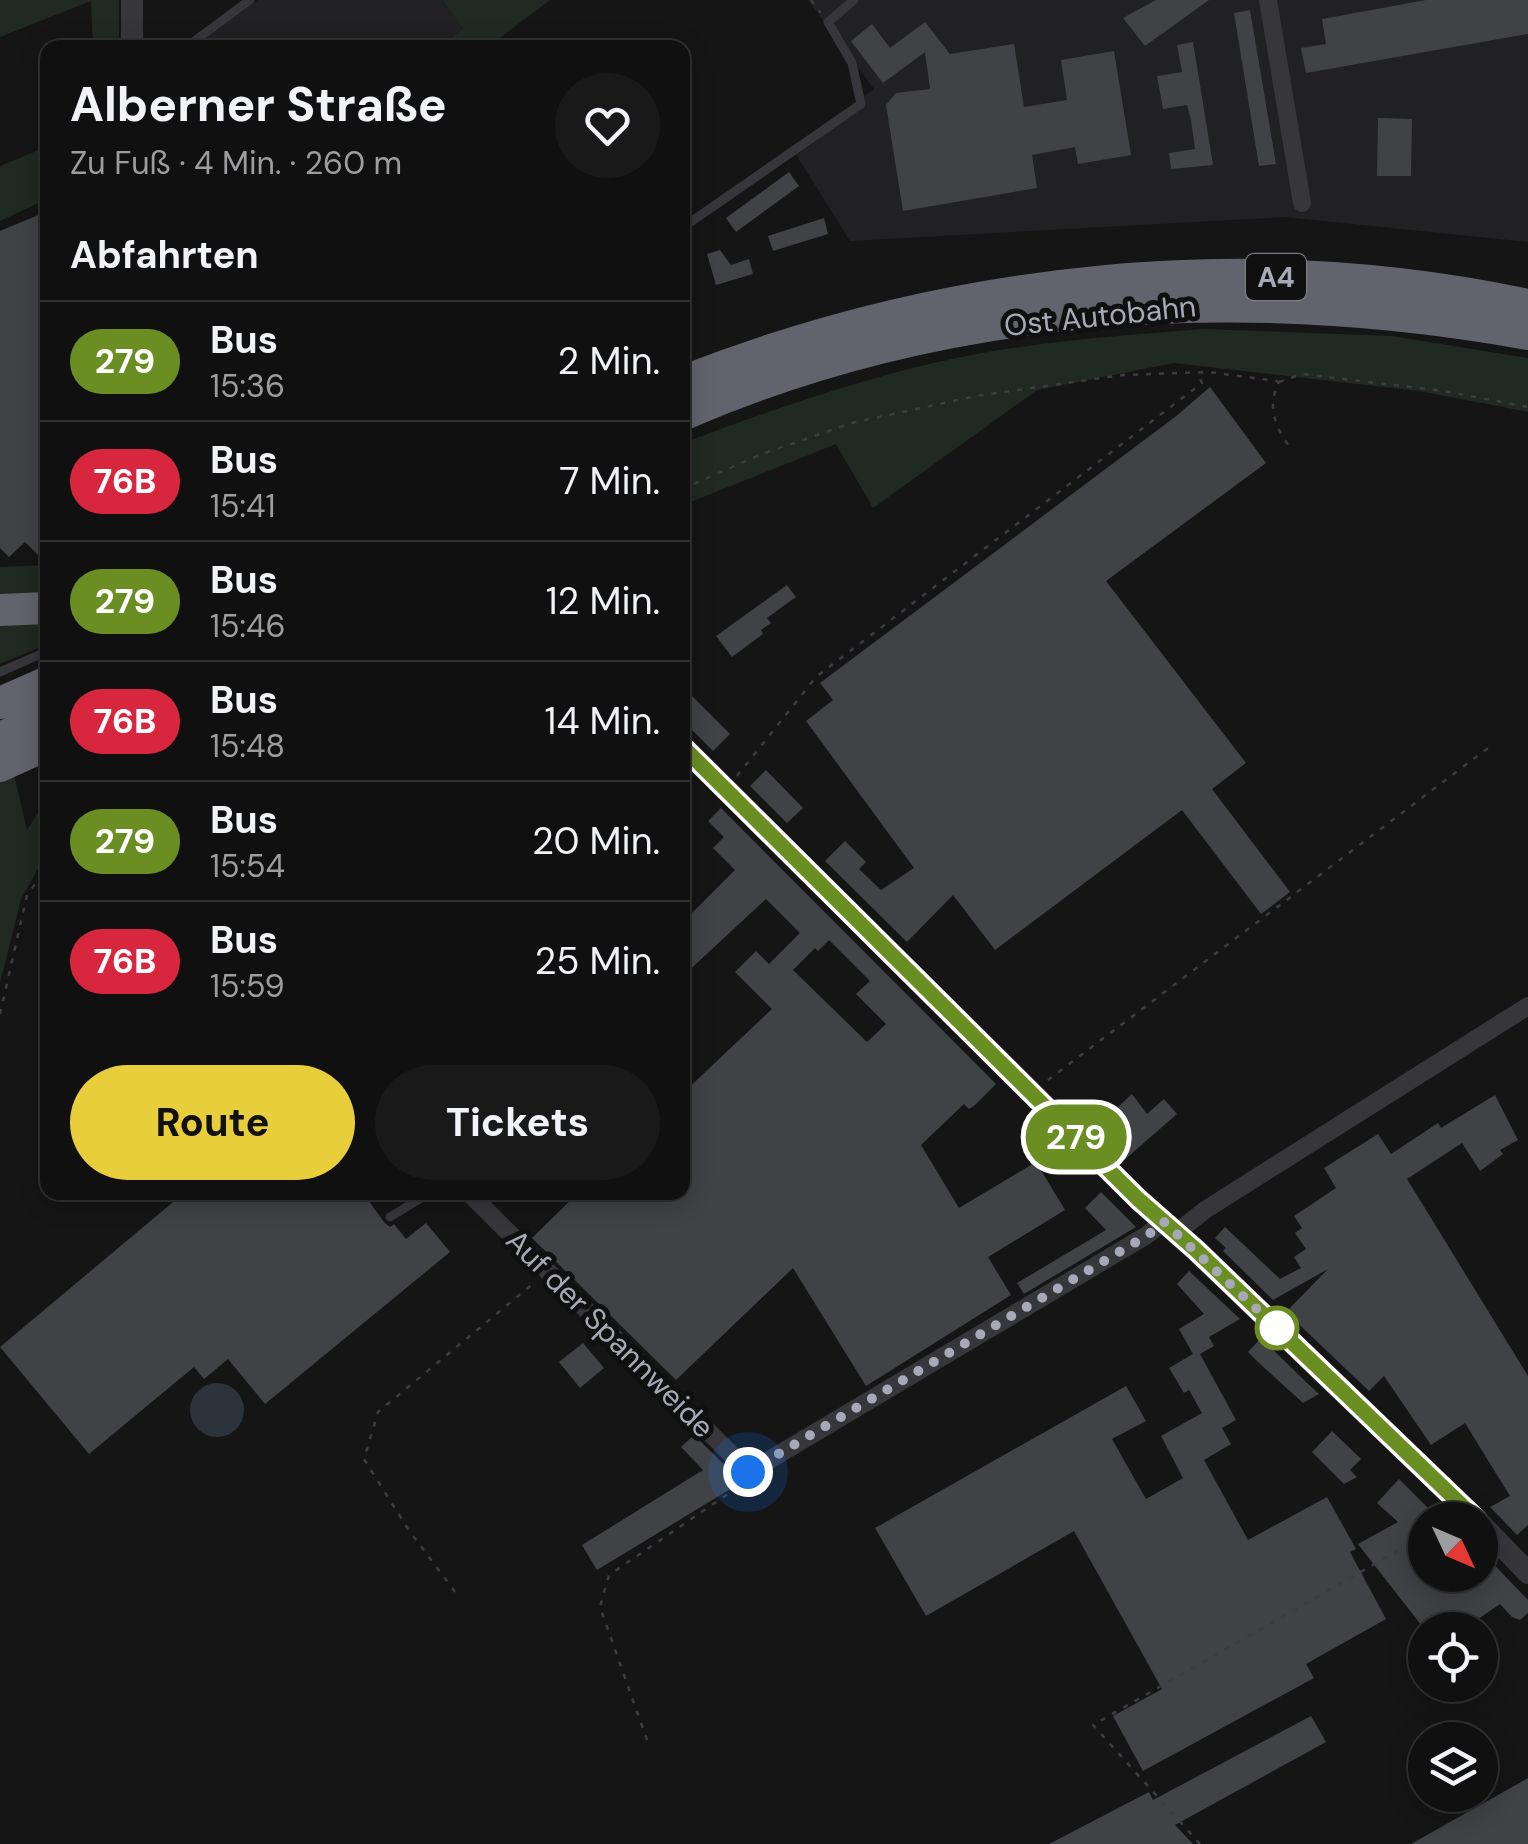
<!DOCTYPE html>
<html lang="de">
<meta charset="utf-8">
<style>
:root{--surface:#101010;--page:#191919;--text:#f1f3f6;--muted:#9c9d9f;--line:#303030;--accent:#e8ce3b}
body{margin:0;font-family:"DM Sans",sans-serif;background:var(--page);color:var(--text);height:100vh;display:flex;flex-direction:column;font-size:38px;white-space:nowrap}
*{box-sizing:border-box;margin:0}
p{font-size:32px;color:var(--muted)}
.icon{flex:none;width:55px;height:55px;fill:none;stroke:currentColor;stroke-width:2;stroke-linecap:round;stroke-linejoin:round}
.map{position:relative;flex:1;overflow:hidden}
.drawer{position:absolute;left:40px;top:40px;width:650px;height:1160px;display:flex;flex-direction:column;background:var(--surface);border-radius:20px;box-shadow:0 5px 25px #0003,0 0 0 2px var(--line)}
.drawer>*{flex:none}
.badge{padding:0 20px;border-radius:32px;font-size:35px;line-height:65px}
.needle{width:65px;rotate:134deg}
.tools{position:absolute;left:1408px;top:1502px;display:grid;gap:20px}
.tools a{display:grid;place-items:center;width:90px;height:90px;border-radius:50%;background:var(--surface);box-shadow:0 5px 25px #0003,0 0 0 2px var(--line);font-size:50px}
.you{position:absolute;width:50px;height:50px;margin:-25px;border:8px solid #fff;border-radius:50%;background:#1a73e8;box-shadow:0 0 0 15px #1a73e833}
.map>.badge{position:absolute;translate:-50% -50%;box-shadow:0 0 0 5px #fff}
h2{padding:0 30px;font-size:38px;line-height:90px}
.round{display:grid;place-items:center;flex:none;width:105px;height:105px;border-radius:52px;background:var(--page)}
.summary{display:flex;align-items:center;justify-content:space-between;height:170px;padding:0 30px}
h1{font-size:48px;font-weight:700;line-height:75px}
.action{display:flex;gap:20px;margin-top:auto;padding:20px 30px}
.action a{flex:1;height:115px;border-radius:60px;background:var(--accent);color:#111;font-size:40px;font-weight:700;line-height:115px;text-align:center}
.action a+a{background:var(--page);color:var(--text)}
ul{padding:0;list-style:none}
li{display:flex;align-items:center;gap:30px;height:120px;padding:0 30px;border-top:2px solid var(--line)}
li div{flex:1}
li b{display:block;font-size:38px}
li em{font-style:normal}
li .badge{min-width:110px;font-weight:700;text-align:center}
.map>svg:first-child{display:block}
.built{fill:#212123}
.green{fill:#212923}
.water{fill:#2d333b}
.building{fill:#414246;fill-rule:evenodd}
.lines{fill:none;stroke-linecap:round;stroke-linejoin:round}
.path{stroke:#3c3c42;stroke-width:2.5;stroke-dasharray:5 8;stroke-linecap:butt}
.service{stroke:#36363b;stroke-width:9}
.minor{stroke:#36363b;stroke-width:18}
.tertiary{stroke:#36363b;stroke-width:22}
.motorway{stroke:#62636c;stroke-width:32}
.line-casing{stroke:#fff;stroke-width:22}
.line{stroke:#6b8e23;stroke-width:15}
.walk{stroke:#a7a9b6;stroke-width:10;stroke-dasharray:0 18}
.stop-dot{fill:#fff;stroke:#6b8e23;stroke-width:5}
.labels{text-anchor:middle;stroke-width:10;stroke-linejoin:round;paint-order:stroke}
.shield{fill:#101011;stroke:#7a7b84;stroke-width:2.5}
.shield-label{font-size:28px;font-weight:bold;fill:#a7a9b6}
.street-label{font-size:30px;fill:#a7a9b6;stroke:#101011}
</style>
<div class="map">
<svg width="1528" height="1844" viewBox="0 0 1528 1844">
<rect width="100%" height="100%" fill="#151516"/>
<path class="built" d="M258 0H442L463 29 439 47 192 48Z
M808 0H1528V242L1284 217 850 241 792 148 874 89Z"/>
<path class="green" d="M0 0H119V47H93L91 1 0 37Z
M442 0H550L488 47H439L463 29Z
M39 150 47 168V199L0 221V166Z
M1204 329 1392 336 1528 358V412L1419 391 1174 363 1037 390 873 508 836 444 683 505V443C766 412 851 382 938 362 1025 342 1115 336 1204 329Z
M47 565V595L0 596V567Z
M47 617V644L0 664V620Z
M13 771 27 830 47 799V853L21 899 0 983V777Z"/>
<path class="water" d="M190 1410a27 27 0 1 1 54 0a27 27 0 1 1-54 0Z"/>
<path class="building" d="M1156 0H1209L1145 46 1123 18Z
M1426 0H1528V34L1306 73 1301 48 1326 44 1322 19Z
M1250 10 1276 164 1259 166 1234 13Z
M925 22 950 54 1014 44 1024 107 1067 100 1061 60 1114 51 1131 155 1078 164 1075 147 1032 155 1037 188 903 211 886 105 896 93 930 89 925 52 883 83 851 41 872 24 890 48Z
M1193 42 1213 165 1171 169 1169 153 1195 149 1191 120 1187 105 1163 109 1157 76 1182 72 1177 45Z
M1378 118 1412 119 1411 176H1377Z
M789 172 799 186 736 232 726 218Z
M48 211V546L38 555 25 542 9 557 0 548V231Z
M824 218 828 234 773 251 768 236Z
M720 250 731 265 749 259 753 274 716 285 707 254Z
M1210 387 1266 463 1106 581 1246 763 1212 789 1290 892 1261 914 1182 810 995 950 953 895 907 942 825 861 845 841 866 862 859 869 881 890 914 868 806 721 833 700 820 683 1175 417Z
M787 585 796 597 767 618 771 623 761 630 763 634 732 657 716 636Z
M682 686 730 734 713 751 682 720Z
M766 770 803 808 787 823 750 786Z
M721 808 996 1084 975 1105 969 1109 964 1104 921 1145 959 1208 1036 1162 1065 1210 988 1257 1011 1295 866 1386 793 1268 676 1380 532 1238 579 1192H682V1094L772 1009 735 972 756 951 769 964 800 933 766 899 682 977V923L735 870 713 848 724 837 708 821ZM829 940 870 981 856 994 886 1024 867 1042 793 970 815 948 818 951Z
M1132 1094 1147 1114 1164 1099 1177 1114 1122 1162 1093 1130Z
M1495 1095 1518 1140 1500 1150 1503 1154 1480 1171 1462 1143 1407 1179 1528 1376V1525L1517 1535 1490 1507 1510 1496 1465 1423 1431 1445 1384 1376 1369 1391 1286 1312 1328 1269 1273 1300 1223 1251 1226 1248 1215 1238 1225 1227 1280 1279 1301 1268 1294 1257 1306 1249 1295 1233 1302 1228 1294 1216 1336 1188 1324 1168 1378 1134 1391 1154 1438 1123 1441 1128Z
M185 1192H362L384 1222 390 1227 394 1224 406 1239 426 1223 450 1252 265 1404 228 1359 204 1379 194 1367 89 1454 0 1347Z
M1101 1192 1136 1227 1024 1294 1017 1283 1106 1230 1085 1208Z
M1189 1271 1240 1319 1209 1337 1214 1346 1200 1354 1236 1420 1222 1428 1231 1444 1204 1460 1248 1540 1327 1497 1356 1549 1350 1552 1386 1619 1306 1664 1314 1678 1143 1771 1113 1716 1162 1689 1074 1531 926 1616 875 1528 1126 1386 1146 1421 1112 1439 1146 1499 1183 1478 1161 1436 1202 1413 1189 1390 1184 1393 1169 1368 1193 1354 1179 1329 1204 1314 1177 1284Z
M1261 1338 1305 1381 1319 1394 1303 1403 1258 1362 1248 1352Z
M583 1343 604 1368 580 1388 559 1362Z
M1332 1431 1361 1459 1350 1470 1357 1477 1344 1484 1312 1452Z
M694 1435 742 1482 597 1570 582 1545 703 1470 681 1447Z
M1399 1479 1440 1520H1425V1575H1439L1448 1591 1465 1575H1480V1550L1528 1600V1613L1520 1620 1512 1617 1500 1604 1462 1630H1425L1358 1544 1398 1522 1377 1503Z
M1311 1716 1326 1742 1175 1825 1193 1844H1049L1149 1792 1153 1800Z
M1528 1778V1844H1411Z"/>
<g class="lines">
<path class="path" d="M811 0 821 13
M1279 382 1302 374 1444 391 1528 407
M682 489 762 454 852 423 976 396 1123 375 1208 372 1277 381 1279 384C1266 404 1276 430 1290 447
M737 776 816 677 1202 383 1198 374
M0 1014 27 895 48 867
M1048 1080 1492 745
M455 1592 408 1529 364 1459 378 1412 535 1282
M647 1740 600 1607 609 1575 741 1485
M1200 1844 1093 1725 1425 1535"/>
<path class="service" d="M185 48 250 0
M682 228 861 104 852 63 828 22 854 0
M0 672 48 651
M390 1217 431 1192"/>
<path class="minor" d="M1268 0 1302 203
M468 1192 749 1472 1147 1235 1163 1222
M1176 1233 1205 1210 1528 1006"/>
<path class="tertiary" d="M132 0V48
M682 746 1138 1199 1195 1250 1477 1520
M1480 1523 1528 1573"/>
<path class="motorway" d="M682 382C948 277 1247 245 1528 305
M682 415C949 299 1245 283 1528 334
M0 610 48 608
M0 703 48 682
M0 738 48 717
M0 766 48 744"/>
</g>
<g class="lines">
<g class="line-casing">
<path id="line" d="M682 746 1138 1199 1196 1250 1477 1520"/>
</g>
<use href="#line" class="line"/>
<path class="walk" d="M748 1472 1148 1235 1164 1222 1277 1328"/>
</g>
<circle class="stop-dot" cx="1277" cy="1328" r="20"/>
<g class="labels">
<rect class="shield" x="1246" y="254" width="60" height="46" rx="8"/>
<g class="shield-label">
<text x="1276" y="287">A4</text>
</g>
<g class="street-label">
<text transform="translate(1100 316) rotate(-6)" y="10">Ost Autobahn</text>
<text transform="translate(610 1334) rotate(45)" y="10">Auf der Spannweide</text>
</g>
</g>
</svg>
<div class="tools">
<a><svg class="needle" viewBox="-14 -14 28 28"><path d="M0-13l5 13h-10z" fill="#e53935"/><path d="M0 13l5-13h-10z" fill="#9c9d9f"/></svg></a>
<a><svg class="icon" aria-label="locate" viewBox="0 0 24 24"><circle cx="12" cy="12" r="6"/><path d="M12 2v4M12 18v4M2 12h4M18 12h4"/></svg></a>
<a><svg class="icon" aria-label="layers" viewBox="0 0 24 24"><path d="M12 4l9 5-9 5-9-5zM3 14l9 5 9-5"/></svg></a>
</div>
<div class="you" style="left:748px;top:1472px"></div>
<b class="badge" style="left:1076px;top:1137px;background:#6b8e23;color:#fff">279</b>
<section class="drawer">
<div class="summary"><div><h1>Alberner Straße</h1><p>Zu Fuß · 4 Min. · 260 m</p></div><a class="round"><svg class="icon" aria-label="heart" viewBox="0 0 24 24"><path d="M12 20l-8-8c-3-5 5-10 8-4 3-6 11-1 8 4z"/></svg></a></div>
<h2>Abfahrten</h2>
<ul>
<li><span class="badge" style="background:#6b8e23;color:#fff">279</span><div><b>Bus</b><p>15:36</p></div><em>2 Min.</em></li>
<li><span class="badge" style="background:#d7263d;color:#fff">76B</span><div><b>Bus</b><p>15:41</p></div><em>7 Min.</em></li>
<li><span class="badge" style="background:#6b8e23;color:#fff">279</span><div><b>Bus</b><p>15:46</p></div><em>12 Min.</em></li>
<li><span class="badge" style="background:#d7263d;color:#fff">76B</span><div><b>Bus</b><p>15:48</p></div><em>14 Min.</em></li>
<li><span class="badge" style="background:#6b8e23;color:#fff">279</span><div><b>Bus</b><p>15:54</p></div><em>20 Min.</em></li>
<li><span class="badge" style="background:#d7263d;color:#fff">76B</span><div><b>Bus</b><p>15:59</p></div><em>25 Min.</em></li>
</ul>
<div class="action"><a>Route</a><a>Tickets</a></div>
</section>
</div>
